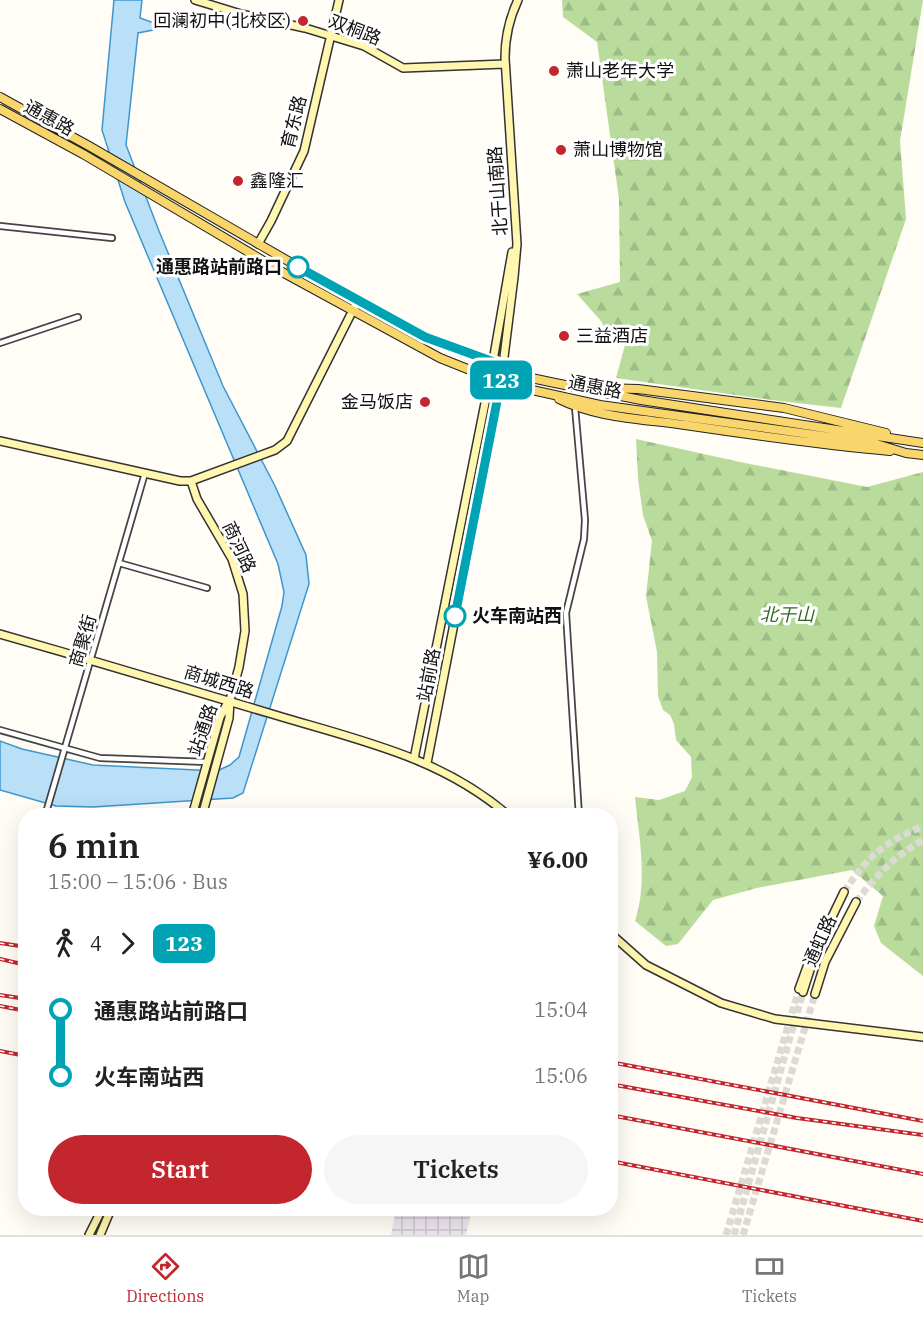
<!DOCTYPE html>
<meta charset="utf-8">
<style>
:root{--surface:#fff;--page:#f6f6f6;--text:#222;--muted:#767676;--line:#e0e0e0;--accent:#c4262e}
body{margin:0;font-family:"IBM Plex Serif","Noto Sans SC",serif;background:var(--page);color:var(--text);height:100vh;display:flex;flex-direction:column;font-size:22px;white-space:nowrap}
*{box-sizing:border-box;margin:0}
p{font-size:20px;color:var(--muted)}
.icon{flex:none;width:33px;height:33px;fill:none;stroke:currentColor;stroke-width:2;stroke-linecap:round;stroke-linejoin:round}
.map{position:relative;flex:1;overflow:hidden}
.panel{position:absolute;left:18px;top:808px;width:600px;height:408px;display:flex;flex-direction:column;background:var(--surface);border-radius:24px;box-shadow:0 6px 24px #0002}
.panel>*{flex:none}
.badge{padding:0 12px;border-radius:9px;font-size:21px;line-height:39px}
.map>.badge{position:absolute;translate:-50% -50%;box-shadow:0 0 0 3px #fff}
.legs{display:flex;align-items:center;gap:9px;height:66px;padding:0 30px;font-size:20px}
.legs p{margin-inline-start:auto}
.head{display:flex;align-items:center;justify-content:space-between;height:102px;padding:0 30px}
h1{font-size:33px;font-weight:600;line-height:45px}
.button{display:flex;gap:12px;margin-top:auto;padding:12px 30px}
.button a{flex:1;height:69px;border-radius:36px;background:var(--accent);color:#fff;font-size:24px;font-weight:600;line-height:69px;text-align:center}
.button a+a{background:var(--page);color:var(--text)}
ul{padding:0 30px;list-style:none}
li{display:flex;align-items:center;gap:21px;height:66px;font-size:22px}
li i{display:grid;place-items:center;width:9px;height:100%;margin:0 8px;background:currentColor}
li i::after{content:'';width:15px;height:15px;margin:-8px;border:4px solid;border-radius:50%;background:var(--surface)}
li p{margin-inline-start:auto}
li:first-child i{background:linear-gradient(#0000 50%,currentColor 0)}
li:last-child i{background:linear-gradient(currentColor 50%,#0000 0)}
.menu{display:flex;justify-content:space-around;align-items:center;height:84px;border-top:2px solid var(--line);background:var(--surface);font-size:16px;color:var(--muted)}
.menu a{display:grid;justify-items:center;gap:3px}
.menu .on{color:var(--accent)}
.map>svg:first-child{display:block}
.industrial{fill:url(#industrial-grid)}
.forest{fill:url(#forest-firs)}
.water{fill:#b9e0f7;stroke:#3f96cf;stroke-width:1.5}
.lines{fill:none;stroke-linecap:round;stroke-linejoin:round}
.secondary-tunnel{stroke:#dbdad3;stroke-width:7;stroke-dasharray:7 3.5;stroke-linecap:butt}
.street-casing{stroke:#444;stroke-width:8}
.secondary-casing{stroke:#333;stroke-width:10}
.primary-casing{stroke:#222;stroke-width:10}
.street{stroke:#fff;stroke-width:4.5}
.secondary{stroke:#fff6b0;stroke-width:7}
.primary{stroke:#f9d66b;stroke-width:8}
.rail-casing{stroke:#c4262e;stroke-width:4}
.rail{stroke:#fff;stroke-width:1.5;stroke-dasharray:4.5;stroke-linecap:butt}
.line-1-casing{stroke:#fff;stroke-width:14}
.line-1{stroke:#00a3b4;stroke-width:9}
.poi-dot{fill:#c4262e;stroke:#fff;stroke-width:2}
.stop-1-dot{fill:#fff;stroke:#00a3b4;stroke-width:3}
.labels{text-anchor:middle;stroke-width:6;stroke-linejoin:round;paint-order:stroke}
.poi-label{font-size:18px;fill:#111;stroke:#fff;text-anchor:start}
.street-label{font-size:18px;fill:#111;stroke:#fff}
.stop-label{font-size:18px;font-weight:bold;fill:#111;stroke:#fff;text-anchor:end}
.park-label{font-size:18px;font-style:italic;fill:#2f6b1f;stroke:#fff}
</style>
<div class="map">
<svg width="923" height="1235" viewBox="0 0 923 1235">
<defs>
<pattern id="industrial-grid" width="8" height="8" patternUnits="userSpaceOnUse" patternTransform="scale(1.5)"><rect width="8" height="8" fill="#eee6ef"/><path d="M0 4h8M4 0v8" fill="none" stroke="#cbc4cc"/></pattern>
<pattern id="forest-firs" width="22" height="20" patternUnits="userSpaceOnUse" patternTransform="scale(1.5)"><rect width="22" height="20" fill="#b9dc9c"/><path d="M5 1l3.5 6h-7zM16 11l3.5 6h-7z" fill="#9ebc85"/></pattern>
</defs>
<rect width="100%" height="100%" fill="#fffdf5"/>
<path class="industrial" d="M396 1209H472L466 1235H391Z"/>
<path class="forest" d="M562 0H923L900 141 906 219 841 408 779 401 616 378 625 345 608 335 601 321 577 294 620 282 619 199 597 42 563 17Z
M636 439 740 462 867 487 923 472V976L881 943 874 926 883 896 852 870 757 888 713 900 678 944 666 946 635 921C648 882 639 837 635 797L659 800 685 791 692 777 691 757 676 740 674 724 670 715 663 710 658 696 657 652 646 596 652 541 643 515 638 479Z"/>
<path class="water" d="M114 0H142L140 18 154 23 153 30 138 33 126 145 159 231 223 386 275 486 306 555 309 584 243 793 233 798 93 807 56 806 0 790V741L22 749 93 765 217 771 230 765 239 757 282 606 284 592 278 564 125 202 102 130Z"/>
<g class="lines">
<path class="secondary-tunnel" d="M844 892C868 856 883 843 923 826
M856 902C877 875 893 857 923 840
M726 1235 799 989
M734 1235 803 992
M743 1235 815 994"/>
<g class="street-casing">
<path id="street" d="M0 226 112 238
M0 343 78 317
M575 407 585 520 584 539 566 613 579 816
M119 563 207 588
M0 730 100 758 207 762
M45 816 145 473
M24 887 26 881"/>
</g>
<g class="secondary-casing">
<path id="secondary" d="M195 0 241 14 305 28 364 46 403 68 505 64
M258 244 271 221 304 151 339 0
M0 441 180 481H191L275 450 287 441 291 433 358 300
M191 481 197 499 232 559 243 594 245 631 239 667 230 700 229 718 202 816
M0 634C91 660 182 687 272 714 357 740 440 756 509 816
M414 759 490 378 512 252
M427 763 501 381 514 277 517 244 505 58C505 37 509 19 518 0
M192 816 220 717 228 702
M610 933 646 965 721 1003 775 1019 923 1037
M799 989 812 953
M803 992 817 948 844 892
M815 994 825 962 856 902
M89 1235 102 1209
M100 1235 111 1209"/>
</g>
<g class="primary-casing">
<path id="primary" d="M0 97 89 146 399 325 425 337 502 365 522 376 555 383 641 400 923 443
M0 109 83 154 284 273 440 358 480 374 514 386 600 405 873 443 906 453 923 455
M600 388 638 389 784 408 886 433
M559 399C596 418 644 419 685 425 753 435 821 445 890 451"/>
</g>
<use href="#street" class="street"/>
<use href="#secondary" class="secondary"/>
<use href="#primary" class="primary"/>
<g class="rail-casing">
<path id="rail" d="M0 943 26 947
M0 959 26 965
M0 995 26 999
M0 1006 26 1011
M0 1051 26 1056
M610 1062 923 1121
M610 1084 797 1118 923 1135
M610 1115 923 1174
M610 1161 923 1221"/>
</g>
<use href="#rail" class="rail"/>
</g>
<g class="lines">
<g class="line-1-casing">
<path id="line-1" d="M298 267 425 337 502 365 501 381 455 616"/>
</g>
<use href="#line-1" class="line-1"/>
</g>
<g class="poi-dot">
<circle cx="303" cy="21" r="6"/>
<circle cx="554" cy="71" r="6"/>
<circle cx="561" cy="150" r="6"/>
<circle cx="238" cy="181" r="6"/>
<circle cx="564" cy="336" r="6"/>
<circle cx="425" cy="402" r="6"/>
</g>
<g class="stop-1-dot">
<circle cx="298" cy="267" r="10"/>
<circle cx="455" cy="616" r="10"/>
</g>
<g class="labels">
<g class="poi-label">
<text x="291" y="27" text-anchor="end">回澜初中(北校区)</text>
<text x="566" y="77">萧山老年大学</text>
<text x="573" y="156">萧山博物馆</text>
<text x="250" y="187">鑫隆汇</text>
<text x="576" y="342">三益酒店</text>
<text x="413" y="408" text-anchor="end">金马饭店</text>
</g>
<g class="street-label">
<text transform="translate(355 30) rotate(21)" y="6">双桐路</text>
<text transform="translate(49 118) rotate(29)" y="6">通惠路</text>
<text transform="translate(294 122) rotate(-76)" y="6">育东路</text>
<text transform="translate(498 191) rotate(-94)" y="6">北干山南路</text>
<text transform="translate(595 387) rotate(11)" y="6">通惠路</text>
<text transform="translate(239 547) rotate(65)" y="6">商河路</text>
<text transform="translate(83 641) rotate(-74)" y="6">商聚街</text>
<text transform="translate(429 675) rotate(-79)" y="6">站前路</text>
<text transform="translate(219 682) rotate(17)" y="6">商城西路</text>
<text transform="translate(203 730) rotate(-71)" y="6">站通路</text>
<text transform="translate(820 941) rotate(-66)" y="6">通虹路</text>
</g>
<g class="stop-label">
<text x="282" y="273">通惠路站前路口</text>
<text x="472" y="622" text-anchor="start">火车南站西</text>
</g>
<g class="park-label">
<text x="787" y="621">北干山</text>
</g>
</g>
</svg>
<b class="badge" style="left:501px;top:380px;background:#00a3b4;color:#fff">123</b>
<section class="panel">
<div class="head"><div><h1>6 min</h1><p>15:00 – 15:06 · Bus</p></div><b>¥6.00</b></div>
<div class="legs"><svg class="icon" aria-label="walk" viewBox="0 0 24 24"><circle cx="13" cy="4" r="2"/><path d="M13 8l-2 6 4 7M11 14l-3 7M7 12l3-4h3l4 4"/></svg>4<svg class="icon" aria-label="forward" viewBox="0 0 24 24"><path d="M9 5l7 7-7 7"/></svg><b class="badge" style="background:#00a3b4;color:#fff">123</b></div>
<ul>
<li><i style="color:#00a3b4"></i><b>通惠路站前路口</b><p>15:04</p></li>
<li><i style="color:#00a3b4"></i><b>火车南站西</b><p>15:06</p></li>
</ul>
<div class="button"><a>Start</a><a>Tickets</a></div>
</section>
</div>
<nav class="menu">
<a class="on"><svg class="icon" aria-label="directions" viewBox="0 0 24 24"><path d="M12 3l9 9-9 9-9-9zM9 14v-3h6M13 9l2 2-2 2"/></svg>Directions</a>
<a><svg class="icon" aria-label="map" viewBox="0 0 24 24"><path d="M3 6l6-2 6 2 6-2v14l-6 2-6-2-6 2zM9 4v14M15 6v14"/></svg>Map</a>
<a><svg class="icon" aria-label="tickets" viewBox="0 0 24 24"><path d="M3 7h18v10H3zM15 7v10"/></svg>Tickets</a>
</nav>
